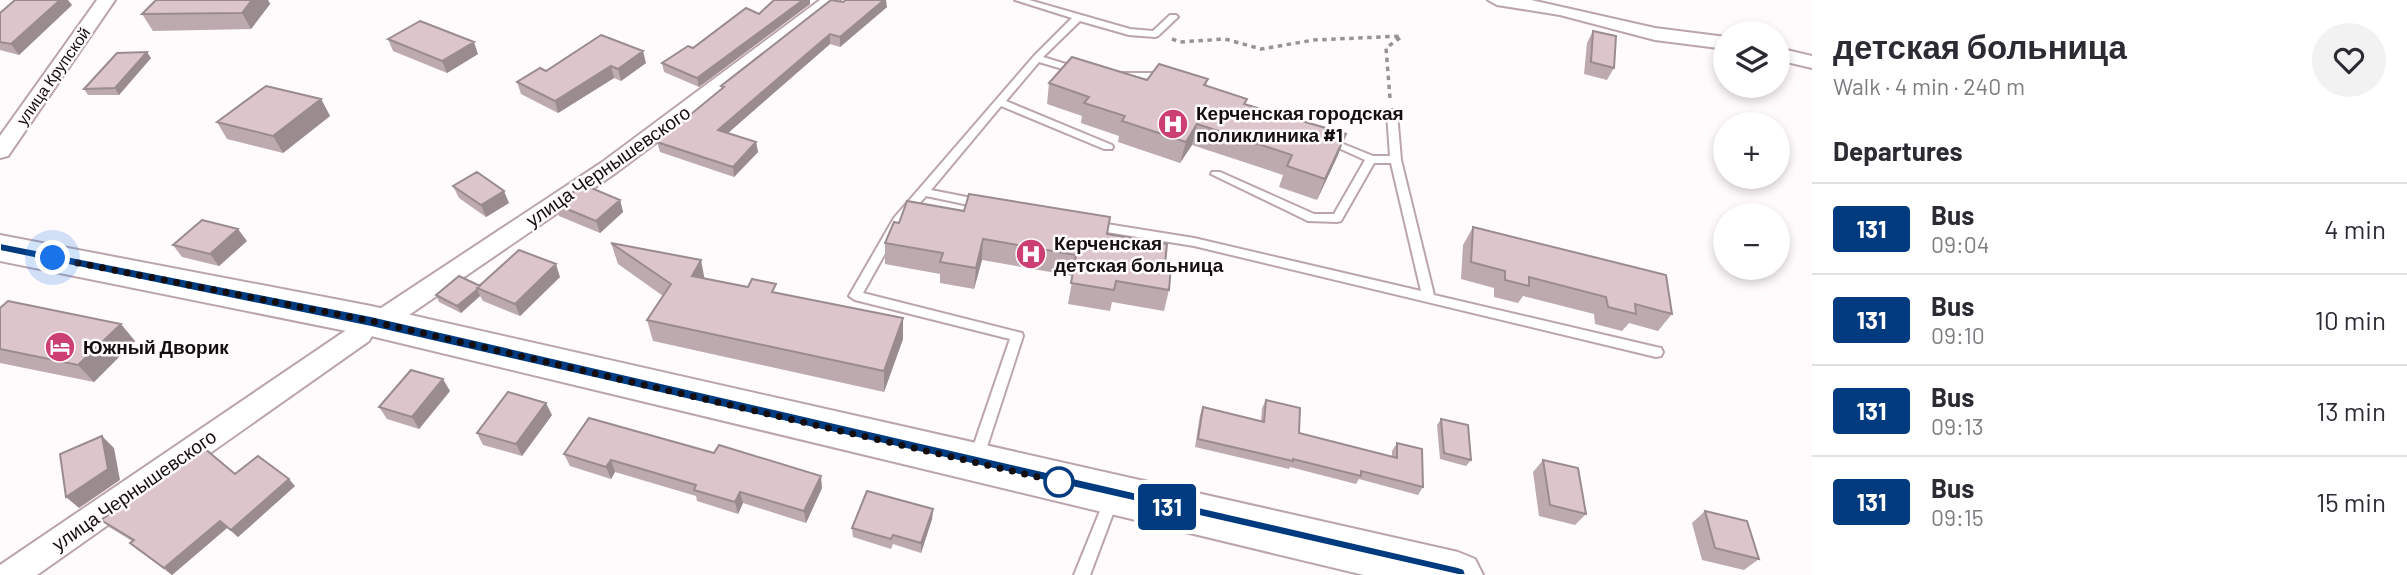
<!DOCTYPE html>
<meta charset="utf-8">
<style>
:root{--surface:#fff;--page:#f2f2f3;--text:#2b2b33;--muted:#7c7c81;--line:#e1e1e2}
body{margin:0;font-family:Barlow,sans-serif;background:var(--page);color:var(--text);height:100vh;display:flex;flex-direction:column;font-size:26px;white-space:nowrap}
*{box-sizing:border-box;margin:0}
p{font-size:23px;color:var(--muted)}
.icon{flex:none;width:38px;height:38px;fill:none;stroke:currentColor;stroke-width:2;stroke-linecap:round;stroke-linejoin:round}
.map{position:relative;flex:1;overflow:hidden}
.drawer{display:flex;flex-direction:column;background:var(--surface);width:595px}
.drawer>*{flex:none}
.badge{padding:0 14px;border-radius:5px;font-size:24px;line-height:46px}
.buttons{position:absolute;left:1713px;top:21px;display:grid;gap:14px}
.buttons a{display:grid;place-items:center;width:77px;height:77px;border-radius:50%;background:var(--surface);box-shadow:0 4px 10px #0003;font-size:35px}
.you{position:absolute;width:35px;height:35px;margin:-18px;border:5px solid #fff;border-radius:50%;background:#1a73e8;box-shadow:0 0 0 10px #1a73e833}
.map>.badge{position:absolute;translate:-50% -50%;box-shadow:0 0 0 4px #fff}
h2{padding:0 21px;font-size:26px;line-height:63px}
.round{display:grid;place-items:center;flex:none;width:74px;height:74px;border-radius:37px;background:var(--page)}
.head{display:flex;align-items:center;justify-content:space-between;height:119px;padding:0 21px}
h1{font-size:33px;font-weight:800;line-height:52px}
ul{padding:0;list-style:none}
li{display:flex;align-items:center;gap:21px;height:91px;padding:0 21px;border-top:2px solid var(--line)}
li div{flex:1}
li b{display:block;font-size:26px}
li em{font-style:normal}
li .badge{min-width:77px;font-weight:700;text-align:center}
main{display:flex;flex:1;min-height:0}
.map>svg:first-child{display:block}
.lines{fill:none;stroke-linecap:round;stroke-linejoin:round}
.lane-casing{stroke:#bba5aa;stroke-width:4}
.street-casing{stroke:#bba5aa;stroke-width:4}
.primary-casing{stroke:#bba5aa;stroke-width:4}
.path{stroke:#989294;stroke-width:3.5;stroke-dasharray:4.5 4.5;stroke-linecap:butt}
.lane{fill:#fff;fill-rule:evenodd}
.street{fill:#fff;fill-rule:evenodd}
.primary{fill:#fff;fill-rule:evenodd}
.wall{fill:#bdaaaf}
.shaded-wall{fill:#9a8b8e}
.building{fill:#dcc6cb;stroke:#9a8b8e;stroke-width:2}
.line{fill:#003b80;stroke:#fff;stroke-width:2}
.walk{stroke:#150e10;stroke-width:7;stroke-dasharray:0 12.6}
.stop-dot{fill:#fff;stroke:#003b80;stroke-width:3.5}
.labels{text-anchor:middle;stroke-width:5;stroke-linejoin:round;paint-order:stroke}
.far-street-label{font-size:16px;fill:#150e10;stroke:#fffafb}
.poi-label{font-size:19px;font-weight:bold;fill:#150e10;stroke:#fffafb;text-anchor:start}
.street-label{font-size:19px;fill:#150e10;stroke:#fffafb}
</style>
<main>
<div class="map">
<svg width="1812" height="575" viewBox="0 0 1812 575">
<rect width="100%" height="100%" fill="#fffafb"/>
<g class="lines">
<g class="lane-casing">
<path id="lane" d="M1015 0H1029L1130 29 1153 31 1170 15H1176L1178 17 1158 36 1155 37 1129 35 1080 21 1043 57 1082 69V73H1076L1039 62 1006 101 1112 145 1113 147 1112 149H1104L1001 106 931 190 987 201 989 204 987 207 983 208 926 196 902 223 863 293 1022 333 1023 336 983 459 981 463 976 465 971 463 969 459 1010 339 855 300 849 296 894 218 1034 56 1072 18Z
M1118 73H1157L1171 79 1166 82 1156 79 1115 78 1113 76Z
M1392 110 1397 113 1401 160 1434 295 1656 347 1661 348 1663 352 1661 356 1656 357 1194 246 1094 230 1088 226 1094 222 1194 238 1421 291 1391 163H1374L1341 221 1337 222 1308 221 1211 174 1212 172H1220L1314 214H1334L1365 160 1321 140 1326 137 1373 156H1390L1387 113Z
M1107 504 1112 506 1114 511 1090 575H1074L1100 511 1102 506Z"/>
</g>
<g class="street-casing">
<path id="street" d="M97 0H115L8 156 0 158V136Z
M820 0H840L728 89 617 172 387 330 378 332 371 330 373 334 369 341 37 575H0V565L351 327 360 324 367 327 365 323 369 316 601 163Z
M1488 0H1531L1655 28 1726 37V49L1655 40 1560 15 1497 5Z
M1778 48 1812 56V68L1778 60Z"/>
</g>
<g class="primary-casing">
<path id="primary" d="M0 235 371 306 1458 552 1475 559 1483 575H1364L371 336 0 261Z"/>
</g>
<path class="path" d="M1172 39 1180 42 1225 39 1261 49 1314 40 1403 36
M1390 98 1386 48 1401 37"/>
<use href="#lane" class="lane"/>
<use href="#street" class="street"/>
<use href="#primary" class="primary"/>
</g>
<path class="wall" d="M156 0H268L270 4 251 29 153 31 142 14Z
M774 0H810V4L699 87 664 72 662 63 759 14Z
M843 2 887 7 840 47 830 44 728 133 756 142 758 152 734 177 660 152 657 142 721 89V86Z
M72 5 19 55 0 50V13Z
M1593 31 1614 68 1607 80 1584 74 1587 43Z
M388 39 478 54 447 73 393 51Z
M151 58 119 95H88L84 89Z
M646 63 621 81 614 78 558 113 521 94 517 82 546 71Z
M1208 79 1206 86 1245 104 1338 155 1317 200 1279 187 1283 175 1192 145 1180 163 1118 142 1119 136 1081 123 1082 116 1047 104 1049 83Z
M321 99 330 116 283 153 227 139 217 122Z
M453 186 509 203 486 217 459 198Z
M620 200 623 212 600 233 559 216 555 204Z
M899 223 1165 264 1169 290 1164 311 1112 302 1110 311 1068 304 1073 276 982 260 974 289 940 283V274L885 264V243Z
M1473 227 1672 314 1658 331 1629 323 1622 331 1595 324 1594 314 1523 296 1518 303 1494 297V288L1461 279 1463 245Z
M247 241 219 266 182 257 173 245Z
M611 243 705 279 777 293 903 339 884 392 653 341 647 320 663 296 618 264Z
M560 277 520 316 483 301 480 296 461 313 439 302 436 295 480 286Z
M0 308 135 341 94 382 0 363Z
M450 391 419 429 387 419 379 407Z
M1266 400 1299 433 1392 456V451L1397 443 1423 487 1418 495 1359 479 1356 484 1290 467 1289 469 1195 447 1200 415 1203 407 1261 422 1262 408Z
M552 415 522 456 483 445 477 433Z
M1441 419 1471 460 1466 466 1440 459 1437 425Z
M564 454 822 488 806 523 743 503 738 514 697 501 696 496 615 472 611 479 570 466Z
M1543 460 1586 514 1575 525 1539 516 1533 472Z
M235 474 295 486 238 537 227 528 172 575 138 550 130 543 132 541 109 527 101 520Z
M933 509 932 519 921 553 893 544 891 549 853 537 852 528Z
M1705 511 1759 559 1744 570 1702 560 1692 523Z"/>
<path class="shaded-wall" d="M60 0H68L72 5 19 55 11 44Z
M252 0H268L270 4 251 29 242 13Z
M803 0H810V4L699 87 697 78Z
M884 0H886L887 7 840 47V37Z
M830 34V44L720 140 718 130Z
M474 42 478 54 447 73 442 61Z
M643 51 646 63 621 81 618 69Z
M147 52 151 58 119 95 115 88Z
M611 66 614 78 558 113 555 101Z
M321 99 330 116 283 153 273 136Z
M1197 124 1192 145 1180 163 1186 142Z
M1346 134 1338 155 1317 200 1325 179Z
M756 142 758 152 734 177 733 167Z
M504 191 509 203 486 217 481 205Z
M620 200 623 212 600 233 596 221Z
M238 229 247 241 219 266 210 254Z
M983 239 982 260 974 289 976 268Z
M701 260 705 281 692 276Z
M556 264 560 277 520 316 515 304Z
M477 289 480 296 461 313 457 306Z
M903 318V339L884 392V371Z
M121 324 135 341 94 382 78 365Z
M443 379 450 391 419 429 412 417Z
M546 403 552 415 522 456 516 444Z
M102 436 114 448 120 480 79 508 66 497Z
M611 460 615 472 611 479 606 467Z
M821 476 822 488 806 523 804 511Z
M289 479 295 486 238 537 231 530Z
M740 492 743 503 738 514 735 502Z
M933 509 932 519 921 553V543Z
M220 521 227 528 172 575 164 568Z"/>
<path class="building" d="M15 0H60L11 44 0 42V13Z
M156 0H252L242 13 142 14Z
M774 0H803L697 78 662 63 688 46 693 48 746 8 759 14Z
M831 0 843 2 846 0H884L840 37 830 34 718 130 756 142 733 167 657 142 724 87 721 86Z
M420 21 474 42 442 61 388 39Z
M1593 31 1616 36 1614 68 1591 62Z
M601 35 643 51 618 69 611 66 555 101 517 82 540 68 546 71Z
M147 52 115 88 84 89 117 53Z
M1072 57 1147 80 1159 64 1208 79 1204 85 1247 99 1244 104 1346 134 1325 179 1287 166 1292 155 1197 124 1186 142 1122 121 1125 116 1084 103 1089 97 1049 83Z
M266 86 321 99 273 136 217 122Z
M477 172 504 191 481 205 453 186Z
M584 185 620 200 596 221 555 204Z
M969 194 1110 217 1107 234 1167 244 1165 264 1171 265 1169 290 1116 281 1114 290 1071 283 1076 255 983 239 976 268 940 262 943 253 885 243 894 222 899 223 907 201 964 211Z
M202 220 238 229 210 254 173 245Z
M1473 227 1666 275 1672 314 1635 304 1636 314 1608 307 1606 297 1529 277V286L1505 280V271L1471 262Z
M611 243 701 260 692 276 748 287 752 279 776 284 772 292 903 318 884 371 647 320 671 284Z
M519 250 556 264 515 304 477 288Z
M459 276 480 286 477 288 478 289 457 306 436 295Z
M8 301 121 324 78 365 0 349V308Z
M411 370 443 379 412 417 379 407Z
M508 392 546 403 516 444 477 433Z
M1266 400 1300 408 1299 433 1397 458V443L1422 449 1423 487 1361 471V476L1293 459V461L1198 439 1203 407 1264 422Z
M589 418 714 453 719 445 821 476 804 511 740 492 735 502 694 490 696 485 611 460 606 467 564 454Z
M1441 419 1468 425 1471 460 1444 453Z
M102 436 108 469 66 497 60 454Z
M204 448 235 474 258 456 289 479 231 530 220 521 164 568 130 543 134 540 101 520Z
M1543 460 1578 468 1586 514 1550 505Z
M867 491 933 509 921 543 893 535 891 539 852 528Z
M1705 511 1747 521 1759 559 1715 548Z"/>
<path class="line" d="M0 243 371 316 1458 567 1464 569 1466 575H1458L371 327 0 251Z"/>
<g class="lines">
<path class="walk" d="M53 258 371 321 1059 482"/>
</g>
<defs>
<g id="hospital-disc" transform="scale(1.575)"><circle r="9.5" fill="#cb3f73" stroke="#fffafb"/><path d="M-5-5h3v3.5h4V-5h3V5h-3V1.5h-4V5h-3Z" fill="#fff"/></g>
<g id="hotel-disc" transform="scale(1.575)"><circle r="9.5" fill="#cb3f73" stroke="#fffafb"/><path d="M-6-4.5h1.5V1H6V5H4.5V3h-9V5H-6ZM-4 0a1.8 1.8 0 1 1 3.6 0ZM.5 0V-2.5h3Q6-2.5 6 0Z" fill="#fff"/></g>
</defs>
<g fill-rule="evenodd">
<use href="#hospital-disc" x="1173" y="124"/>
<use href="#hospital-disc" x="1031" y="254"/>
<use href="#hotel-disc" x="60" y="347"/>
</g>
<circle class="stop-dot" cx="1059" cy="482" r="14"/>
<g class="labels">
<g class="far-street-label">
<text transform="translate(53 76) rotate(-55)" y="6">улица Крупской</text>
</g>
<g class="poi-label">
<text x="1196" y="120">Керченская городская<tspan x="1196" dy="22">поликлиника #1</tspan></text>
<text x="1054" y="250">Керченская<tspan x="1054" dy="22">детская больница</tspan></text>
<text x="83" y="354">Южный Дворик</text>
</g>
<g class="street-label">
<text transform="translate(608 166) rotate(-35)" y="7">улица Чернышевского</text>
<text transform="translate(134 490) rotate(-35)" y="7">улица Чернышевского</text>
</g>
</g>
</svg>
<div class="buttons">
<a><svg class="icon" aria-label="layers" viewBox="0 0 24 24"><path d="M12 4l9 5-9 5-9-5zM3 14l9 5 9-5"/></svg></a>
<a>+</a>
<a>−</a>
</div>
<div class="you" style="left:53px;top:258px"></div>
<b class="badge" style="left:1167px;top:507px;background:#003b80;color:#fff">131</b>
</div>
<section class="drawer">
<div class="head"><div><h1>детская больница</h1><p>Walk · 4 min · 240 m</p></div><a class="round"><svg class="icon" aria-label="heart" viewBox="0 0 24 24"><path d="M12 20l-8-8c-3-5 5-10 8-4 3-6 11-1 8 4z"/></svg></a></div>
<h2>Departures</h2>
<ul>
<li><span class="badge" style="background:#003b80;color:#fff">131</span><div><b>Bus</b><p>09:04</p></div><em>4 min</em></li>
<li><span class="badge" style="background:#003b80;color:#fff">131</span><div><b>Bus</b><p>09:10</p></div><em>10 min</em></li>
<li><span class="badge" style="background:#003b80;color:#fff">131</span><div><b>Bus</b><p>09:13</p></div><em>13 min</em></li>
<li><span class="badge" style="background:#003b80;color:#fff">131</span><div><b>Bus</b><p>09:15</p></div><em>15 min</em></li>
</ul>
</section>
</main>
